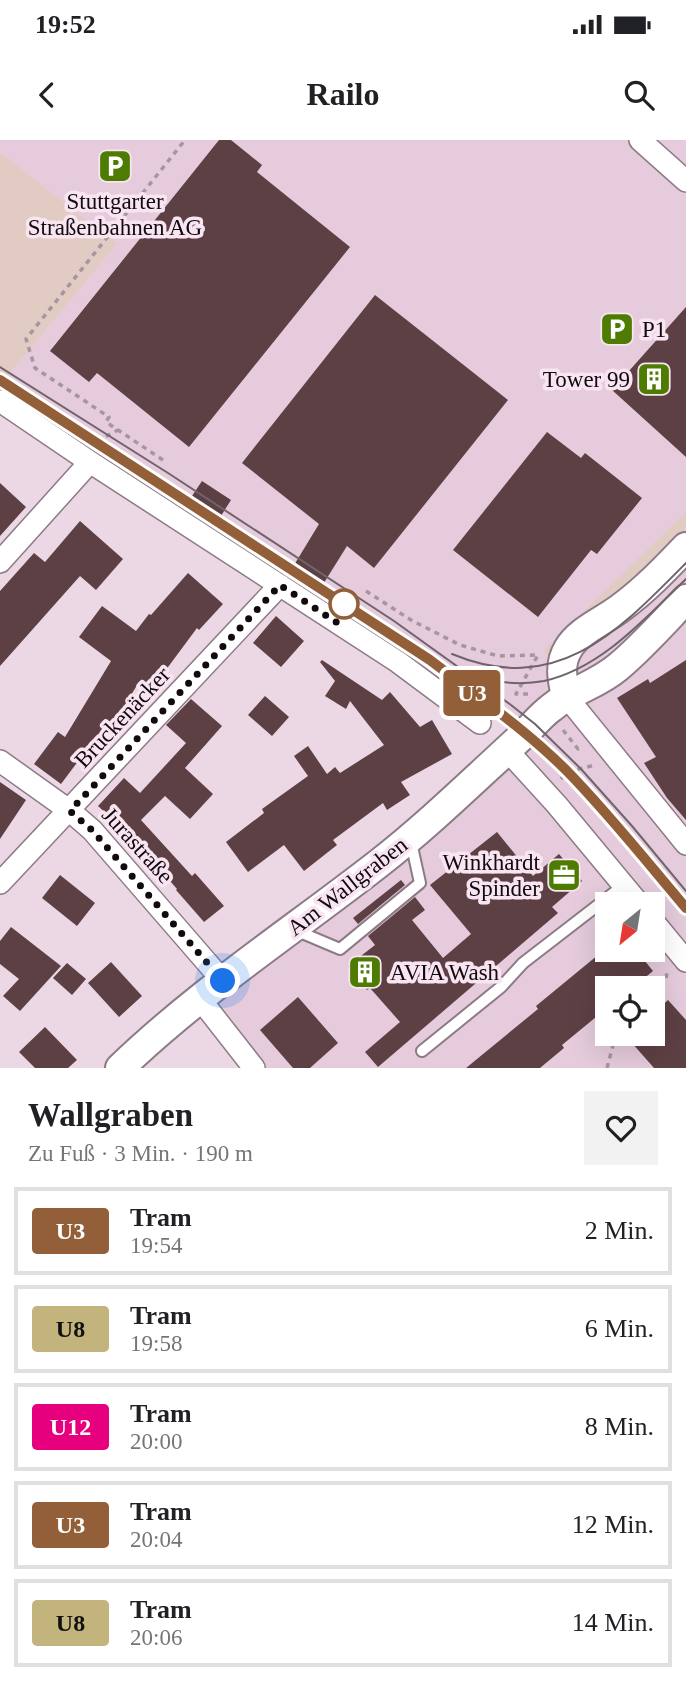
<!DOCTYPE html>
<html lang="de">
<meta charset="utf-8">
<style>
:root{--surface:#fff;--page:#f2f2f2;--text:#202124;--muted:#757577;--line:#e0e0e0}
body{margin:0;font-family:"Times New Roman",serif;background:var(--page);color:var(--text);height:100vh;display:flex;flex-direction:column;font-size:26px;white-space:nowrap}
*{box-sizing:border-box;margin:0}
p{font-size:23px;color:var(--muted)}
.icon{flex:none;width:38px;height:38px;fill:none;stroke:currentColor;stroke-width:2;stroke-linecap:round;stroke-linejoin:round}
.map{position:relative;height:928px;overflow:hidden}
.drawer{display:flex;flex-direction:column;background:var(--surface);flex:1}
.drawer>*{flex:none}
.badge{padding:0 14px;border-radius:5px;font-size:24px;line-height:46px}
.needle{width:46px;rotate:210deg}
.buttons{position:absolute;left:595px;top:752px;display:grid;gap:14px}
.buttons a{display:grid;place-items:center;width:70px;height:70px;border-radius:0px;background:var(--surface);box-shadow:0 7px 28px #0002;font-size:35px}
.you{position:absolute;width:35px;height:35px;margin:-18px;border:5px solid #fff;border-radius:50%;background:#1a73e8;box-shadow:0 0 0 10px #1a73e833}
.map>.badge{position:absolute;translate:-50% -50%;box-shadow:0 0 0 4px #fff}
.round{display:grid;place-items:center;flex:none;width:74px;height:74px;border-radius:0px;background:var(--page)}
.head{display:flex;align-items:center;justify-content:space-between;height:119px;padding:0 28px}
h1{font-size:33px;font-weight:700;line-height:52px}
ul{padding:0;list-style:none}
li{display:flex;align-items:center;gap:21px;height:88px;margin:0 14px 10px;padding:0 14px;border:4px solid var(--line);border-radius:0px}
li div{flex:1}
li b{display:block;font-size:26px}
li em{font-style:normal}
li .badge{min-width:77px;font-weight:700;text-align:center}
.status{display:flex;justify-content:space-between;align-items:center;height:49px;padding:0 35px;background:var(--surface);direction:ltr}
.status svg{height:19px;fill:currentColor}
header{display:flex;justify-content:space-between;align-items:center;height:91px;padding:0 28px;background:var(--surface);font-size:32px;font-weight:700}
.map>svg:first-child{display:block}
.built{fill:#e5cbdc;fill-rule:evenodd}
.green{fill:#e2cbc3}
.building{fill:#5d4044}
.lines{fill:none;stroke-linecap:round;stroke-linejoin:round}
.service-casing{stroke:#8c7b86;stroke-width:14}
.minor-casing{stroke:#8c7b86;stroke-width:24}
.tertiary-casing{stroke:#8c7b86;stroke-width:32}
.path{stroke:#a5969f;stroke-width:3.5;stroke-dasharray:5 5;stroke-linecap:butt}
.service{stroke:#fff;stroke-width:10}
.minor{stroke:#fff;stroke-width:21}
.tertiary{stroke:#fff;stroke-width:28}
.tram{stroke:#6f646b;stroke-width:2}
.line-casing{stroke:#fff;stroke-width:16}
.line{stroke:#935f39;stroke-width:10}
.walk{stroke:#110b0f;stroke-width:7;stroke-dasharray:0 12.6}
.stop-dot{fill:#fff;stroke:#935f39;stroke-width:3.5}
.labels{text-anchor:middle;stroke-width:7;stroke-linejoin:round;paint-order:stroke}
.poi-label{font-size:23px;fill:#110b0f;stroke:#f9e5f2;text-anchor:start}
.street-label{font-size:23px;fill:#110b0f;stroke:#f9e5f2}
</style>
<div class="status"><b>19:52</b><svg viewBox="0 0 49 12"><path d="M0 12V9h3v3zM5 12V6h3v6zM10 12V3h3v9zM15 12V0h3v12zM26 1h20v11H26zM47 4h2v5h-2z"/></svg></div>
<header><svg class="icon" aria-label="back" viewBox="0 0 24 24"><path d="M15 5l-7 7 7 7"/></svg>Railo<svg class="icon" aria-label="search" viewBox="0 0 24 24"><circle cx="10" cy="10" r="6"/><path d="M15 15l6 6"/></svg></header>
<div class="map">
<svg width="686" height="928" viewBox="0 0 686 928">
<rect width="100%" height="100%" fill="#ebd8e4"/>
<path class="built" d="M0 0H686V928H244L202 863 531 585 393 490 5 239 117 104 0 12ZM607 765H653V810H607ZM607 849H653V894H607Z"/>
<path class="green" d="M0 12 117 104 5 239 0 236Z
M686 372V386L676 404 553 514 545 515 544 510Z"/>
<path class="building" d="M219 0H231L262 25 257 32 350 107 189 307 97 233 89 242 50 211Z
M375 155 508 260 374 428 347 406 317 454 288 435 319 384 242 323Z
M686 167V317L612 250Z
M547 292 581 318 585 313 642 358 597 414 591 410 538 477 453 410Z
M202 341 231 360 214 387 184 368Z
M0 343 26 367 0 396Z
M80 381 123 419 96 450 80 436 0 526V451L34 413 45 422Z
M188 433 223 464 199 490 197 488 151 550 139 542 109 591 103 588 61 644 34 624 58 592 65 597 111 521 79 497 102 466 136 491 149 474 151 475Z
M276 476 304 501 281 527 253 503Z
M322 520 382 560 390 552 420 587 432 580 452 614 401 642 410 655 387 670 383 663 333 700 337 705 304 731 284 705 248 732 226 702 264 673 262 669 308 636 294 616 308 606 327 634 335 627 340 633 384 605 350 561 346 569 325 556 335 541 320 522Z
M686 520V680L667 658 644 623 656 617 617 558 648 539 650 543Z
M265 556 289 577 272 596 248 575Z
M191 559 222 586 185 628 213 654 190 679 165 656 141 680 192 736 195 733 224 766 204 782 176 750 177 749 144 711 147 708 131 696 98 666 124 638 140 653 186 603 166 585Z
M0 642 26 660 0 699Z
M497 692 533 736 559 714 582 741 552 767 558 773 378 927 365 912 400 882 370 848 367 850 348 826 375 805 368 796 415 757 425 770 412 780 443 818 471 794 430 745Z
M60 735 95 763 77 786 42 758Z
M401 740 405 745 358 784 353 778Z
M11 787 61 826 20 871 3 856 19 839 0 824V801Z
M604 810H636L653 831 631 849H607V868L562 905 564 908 540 928H466L538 869 536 866Z
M111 822 142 856 119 877 88 843Z
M67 823 86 839 72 855 53 838Z
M298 857 338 903 310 928H293L260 890Z
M668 860 686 880V928H654L624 894H653V874Z
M45 887 77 920 68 928H35L19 912Z"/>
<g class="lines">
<g class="service-casing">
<path id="service" d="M295 790 340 809 420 743 411 702
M422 911 501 847 523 823 624 745"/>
</g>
<g class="minor-casing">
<path id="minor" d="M640 0 686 41
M0 261 90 322 398 522 480 583
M0 422 90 322
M566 556 686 704
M507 610 557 665 640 765
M0 621 70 671 92 690 223 841
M0 743 280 445
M653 781 686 821
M200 859 254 928"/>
</g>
<g class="tertiary-casing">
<path id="tertiary" d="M566 556C562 539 559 524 568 509 578 491 603 481 619 469 644 451 665 429 686 407
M120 928C199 852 292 791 378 724 428 685 474 640 521 597 531 588 540 576 551 568 572 550 597 545 618 527 642 507 664 482 686 459"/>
</g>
<path class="path" d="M97 301 118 290
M163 320 106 282 109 277 35 228 26 199 185 0
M366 451 411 480 460 505 498 516 538 515 516 554H528
M563 590 578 609 581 607
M561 639 567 632 595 625
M653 853 666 839 667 832
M607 928 616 894"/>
<use href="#service" class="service"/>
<use href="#minor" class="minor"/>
<use href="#tertiary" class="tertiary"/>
<path class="tram" d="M0 227 168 333 394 481 511 565 535 584 581 629 632 686 686 751
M0 240 430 520C468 550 508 577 544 609 596 658 640 714 686 768
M452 514C556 557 617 493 686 423
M480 539C501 543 523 545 544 541 602 528 645 478 686 439"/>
</g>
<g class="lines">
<g class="line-casing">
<path id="line" d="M0 240 430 520C477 556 525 589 567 631 609 674 647 722 686 768"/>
</g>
<use href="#line" class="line"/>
<path class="walk" d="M223 841 92 690 70 671 280 445 339 484 344 464"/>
</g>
<defs>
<g id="parking-square" transform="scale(1.75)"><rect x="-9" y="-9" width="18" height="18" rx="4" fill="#4e7c03" stroke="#f9e5f2"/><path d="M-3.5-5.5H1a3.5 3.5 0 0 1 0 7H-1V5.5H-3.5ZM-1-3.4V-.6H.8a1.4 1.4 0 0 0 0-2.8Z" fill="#fff"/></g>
<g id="building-square" transform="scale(1.75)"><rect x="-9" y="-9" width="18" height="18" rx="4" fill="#4e7c03" stroke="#f9e5f2"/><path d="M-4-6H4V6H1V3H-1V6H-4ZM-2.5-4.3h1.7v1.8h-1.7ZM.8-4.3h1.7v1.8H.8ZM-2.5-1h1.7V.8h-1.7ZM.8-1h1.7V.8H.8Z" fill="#fff"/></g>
<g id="office-square" transform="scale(1.75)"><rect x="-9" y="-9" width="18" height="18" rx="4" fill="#4e7c03" stroke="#f9e5f2"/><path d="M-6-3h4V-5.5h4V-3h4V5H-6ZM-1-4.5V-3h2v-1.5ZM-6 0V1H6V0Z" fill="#fff"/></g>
</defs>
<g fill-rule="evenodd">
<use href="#parking-square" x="115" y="26"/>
<use href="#parking-square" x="617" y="189"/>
<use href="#building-square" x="654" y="239"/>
<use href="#office-square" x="564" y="735"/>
<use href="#building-square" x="365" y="832"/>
</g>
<circle class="stop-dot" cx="344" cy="464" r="14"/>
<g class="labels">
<g class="poi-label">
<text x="115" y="69" text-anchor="middle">Stuttgarter<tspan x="115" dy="26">Straßenbahnen AG</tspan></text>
<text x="642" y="197">P1</text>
<text x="630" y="247" text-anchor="end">Tower 99</text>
<text x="540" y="730" text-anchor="end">Winkhardt<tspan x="540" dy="26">Spinder</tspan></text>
<text x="390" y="840">AVIA Wash</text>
</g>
<g class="street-label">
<text transform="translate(122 577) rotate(-47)" y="8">Bruckenäcker</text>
<text transform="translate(138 705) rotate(48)" y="8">Jurastraße</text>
<text transform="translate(347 746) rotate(-38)" y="8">Am Wallgraben</text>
</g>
</g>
</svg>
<div class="buttons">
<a><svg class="needle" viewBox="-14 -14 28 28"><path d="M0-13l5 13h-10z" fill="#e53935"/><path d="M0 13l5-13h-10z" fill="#757577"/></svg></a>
<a><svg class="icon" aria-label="locate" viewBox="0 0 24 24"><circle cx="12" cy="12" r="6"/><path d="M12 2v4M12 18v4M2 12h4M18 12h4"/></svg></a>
</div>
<div class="you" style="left:223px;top:841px"></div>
<b class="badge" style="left:472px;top:553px;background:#935f39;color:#fff">U3</b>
</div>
<section class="drawer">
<div class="head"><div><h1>Wallgraben</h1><p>Zu Fuß · 3 Min. · 190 m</p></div><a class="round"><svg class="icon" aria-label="heart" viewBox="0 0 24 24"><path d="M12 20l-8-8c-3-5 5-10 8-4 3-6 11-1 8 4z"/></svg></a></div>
<ul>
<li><span class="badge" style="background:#935f39;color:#fff">U3</span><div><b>Tram</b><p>19:54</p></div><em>2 Min.</em></li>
<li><span class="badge" style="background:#c3b47d;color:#111">U8</span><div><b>Tram</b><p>19:58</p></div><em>6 Min.</em></li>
<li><span class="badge" style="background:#e6007e;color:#fff">U12</span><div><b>Tram</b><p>20:00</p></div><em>8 Min.</em></li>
<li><span class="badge" style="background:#935f39;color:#fff">U3</span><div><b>Tram</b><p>20:04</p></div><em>12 Min.</em></li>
<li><span class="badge" style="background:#c3b47d;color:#111">U8</span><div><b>Tram</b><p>20:06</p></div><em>14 Min.</em></li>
</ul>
</section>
